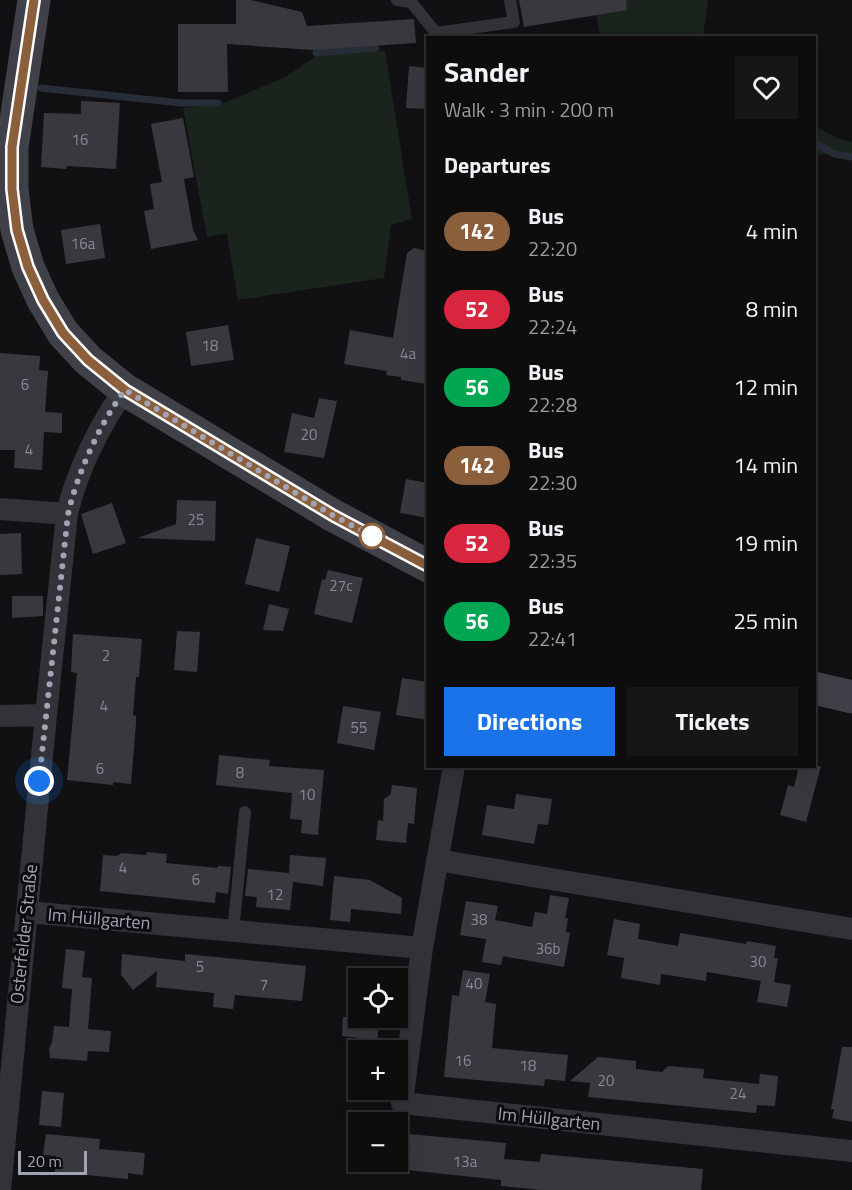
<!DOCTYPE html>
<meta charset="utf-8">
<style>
:root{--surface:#0d0d0e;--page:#161617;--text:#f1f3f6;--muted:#9a9c9e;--line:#2d2d2e;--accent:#1a73e8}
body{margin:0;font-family:"Titillium Web",sans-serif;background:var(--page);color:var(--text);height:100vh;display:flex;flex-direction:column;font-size:22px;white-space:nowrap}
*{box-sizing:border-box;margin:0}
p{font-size:20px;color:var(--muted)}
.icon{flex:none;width:33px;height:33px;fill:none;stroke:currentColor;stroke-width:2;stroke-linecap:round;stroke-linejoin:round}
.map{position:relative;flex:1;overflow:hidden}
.panel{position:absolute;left:426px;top:36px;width:390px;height:732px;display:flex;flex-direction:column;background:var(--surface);border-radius:0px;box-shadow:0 6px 24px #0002,0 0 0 2px var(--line)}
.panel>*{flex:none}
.badge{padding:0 12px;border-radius:20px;font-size:21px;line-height:39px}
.controls{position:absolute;left:348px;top:968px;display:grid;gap:12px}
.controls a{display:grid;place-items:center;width:60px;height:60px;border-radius:0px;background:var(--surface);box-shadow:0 6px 24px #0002,0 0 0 2px var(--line);font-size:30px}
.scale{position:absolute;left:18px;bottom:15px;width:69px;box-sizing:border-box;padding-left:6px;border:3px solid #a1a4b5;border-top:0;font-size:16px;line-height:21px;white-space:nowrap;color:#a1a4b5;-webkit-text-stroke:4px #0c0c0e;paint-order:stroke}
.you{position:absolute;width:30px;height:30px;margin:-15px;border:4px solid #fff;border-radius:50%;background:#1a73e8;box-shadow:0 0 0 9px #1a73e833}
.map>.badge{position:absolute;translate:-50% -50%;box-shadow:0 0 0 3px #fff}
h2{padding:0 18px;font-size:22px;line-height:54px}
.round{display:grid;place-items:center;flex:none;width:63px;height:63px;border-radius:0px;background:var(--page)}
.overview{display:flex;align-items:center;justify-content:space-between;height:102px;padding:0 18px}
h1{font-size:28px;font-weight:700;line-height:45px}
.action{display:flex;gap:12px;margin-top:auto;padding:12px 18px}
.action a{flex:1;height:69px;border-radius:0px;background:var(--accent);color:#fff;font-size:24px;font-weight:700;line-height:69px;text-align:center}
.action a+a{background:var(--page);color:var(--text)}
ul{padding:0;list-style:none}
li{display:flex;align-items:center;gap:18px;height:78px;padding:0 18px}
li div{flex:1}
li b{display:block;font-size:22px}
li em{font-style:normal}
li .badge{min-width:66px;font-weight:700;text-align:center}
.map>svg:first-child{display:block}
.green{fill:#1b231d}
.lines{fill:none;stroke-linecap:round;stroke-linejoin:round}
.stream{stroke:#272d38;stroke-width:7}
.building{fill:#39383e}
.service{stroke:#323238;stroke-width:12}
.minor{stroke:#323238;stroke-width:22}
.secondary{stroke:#404048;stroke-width:33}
.line-casing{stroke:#fff;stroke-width:14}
.line{stroke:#8b5e3c;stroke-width:9}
.walk{stroke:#a1a4b5;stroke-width:6;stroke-dasharray:0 10.8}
.stop-dot{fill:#fff;stroke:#8b5e3c;stroke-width:3}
.labels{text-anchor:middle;stroke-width:6;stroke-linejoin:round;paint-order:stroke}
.number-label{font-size:15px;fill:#878997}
.street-label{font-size:18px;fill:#a1a4b5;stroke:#0c0c0e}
</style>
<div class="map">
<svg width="852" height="1190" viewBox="0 0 852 1190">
<rect width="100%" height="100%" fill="#111113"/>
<path class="green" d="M594 0H708L703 37H600Z
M385 51 412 219 391 225 384 278 238 300 227 233 207 237 183 108 219 105 286 77 316 56Z
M815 126 839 139 852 142V160L826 154 815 156Z"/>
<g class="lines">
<path class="stream" d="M316 53 376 48
M41 88 181 103H218
M814 142 834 154 852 157"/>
</g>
<path class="building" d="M236 0H251L302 12 307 26 414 19 416 43 312 50 227 44 228 92H178V24H236Z
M519 0H626L627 10 524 27Z
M409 66 428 68V109L406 108Z
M81 101 120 103 116 169 67 166 66 169 41 167 44 113 81 114Z
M183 118 194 177 184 179 193 230 198 240 151 249 144 211 154 209 150 184 162 182 151 124Z
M100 224 105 258 66 264 61 230Z
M414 248 428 251V372L426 384 401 380V377L386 375 387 371 344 364 350 330 393 338 407 253Z
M228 325 234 360 191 366 186 332Z
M0 353 40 356 39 370 48 371 45 412 62 413V433L44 432 42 470 14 468 15 450H0Z
M319 398 337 401 324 458 284 452 292 413 314 418Z
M406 479 428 483V518L400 513Z
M177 500 216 501 215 541 138 538 176 524Z
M112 503 126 543 93 554 81 514Z
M21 533 22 574 0 575V534Z
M256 538 290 546 279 592 245 584Z
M328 570 363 578 352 623 314 614 322 579 325 580Z
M12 596H43V616L12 618Z
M269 604 289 609 283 631 263 630Z
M177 631 200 632 197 672 174 670Z
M73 634 142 639 139 677H136L133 715 136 716V723L131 784 113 782V785L67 780 77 673 71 672Z
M402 678 428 682V720L396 715Z
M343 706 381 712 374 750 337 743Z
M219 755 270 760 269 766 324 770 318 835 301 833 302 820 290 819 292 793 216 785Z
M799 766H821L806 822 780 815 788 785 794 787Z
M392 785 417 788 414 824 408 823 406 843 376 840 378 820 383 821 384 799 391 794Z
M516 794 552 799 548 825 538 824 534 844 482 835 487 805 514 809Z
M147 852 167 854 166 863 217 868 218 866 231 867 228 894 216 892 215 903 100 891 103 855 117 856 121 853 146 855Z
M290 855 326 858 323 886 293 882 290 910 256 907 257 897 245 896 248 869 289 873Z
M334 876 370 880 402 898 401 914 351 909 350 922 330 920Z
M550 895 569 898 565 918H568L566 932 570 933 564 967 503 956 501 965 482 962 486 939 460 935 466 901 498 906 495 920 532 927 535 912 547 914Z
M614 919 640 924 638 939 678 946 680 933 746 944 747 941 776 946 774 958H778L774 982 791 985 787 1007 757 1002 761 981 707 972 706 981 661 974 660 985 621 978 624 958 607 955Z
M66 949 85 951 82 977 92 978 88 1029 111 1031 109 1052 88 1051 87 1061 50 1058 49 1049 52 1042 54 1026 69 1027 72 989 62 988Z
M122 954 185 961V954L306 966 302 1001 235 995 233 1009 213 1007 214 993 156 987 157 971 133 990 121 975Z
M463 970 490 974 485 1002 496 1004 492 1048 568 1055 565 1081 545 1079 544 1086 444 1077 452 995 459 996Z
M343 1017H380L377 1040 342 1036Z
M842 1047H852V1122L832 1118 834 1109H831Z
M598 1057 636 1061V1069L662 1072 668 1066 704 1069 703 1078 759 1084 760 1074 778 1076 775 1106 757 1105 756 1113 588 1097 590 1083 570 1081Z
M42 1091 64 1093 61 1127 39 1125Z
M398 1133 506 1143 504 1159 540 1162 541 1154 703 1169 701 1190H542L501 1186V1180L398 1169Z
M46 1134 100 1139 99 1149 145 1153 143 1175 128 1173V1179L55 1172 56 1156 43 1155Z"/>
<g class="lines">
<path class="service" d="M397 0 411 2 436 33 514 22 510 0
M233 931 245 812"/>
<path class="minor" d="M0 509 67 514
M0 716 46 715
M454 766 422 948 402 1103 852 1151
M437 860 852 929
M27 912 422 948
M0 1190 46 715 67 514C76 474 100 423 125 390"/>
<path class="secondary" d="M34 0 12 147V189L17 230 28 267 43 300 63 333 88 360 125 390 334 516 428 566
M814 688 852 697"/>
</g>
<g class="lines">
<g class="line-casing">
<path id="line" d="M34 0 12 147V189L17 230 28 267 43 300 63 333 88 360 125 390 334 516 428 566"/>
</g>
<use href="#line" class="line"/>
<path class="walk" d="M39 781 68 514C77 474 100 423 125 390L334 516 372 536"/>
</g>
<circle class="stop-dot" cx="372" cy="536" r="12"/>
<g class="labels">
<g class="number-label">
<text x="80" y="145">16</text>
<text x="83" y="249">16a</text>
<text x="210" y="351">18</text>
<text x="408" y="359">4a</text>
<text x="25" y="390">6</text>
<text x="309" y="440">20</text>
<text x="29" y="455">4</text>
<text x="196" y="525">25</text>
<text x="341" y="591">27c</text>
<text x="106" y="661">2</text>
<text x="104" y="711">4</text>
<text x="359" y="733">55</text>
<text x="100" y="774">6</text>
<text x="240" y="778">8</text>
<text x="307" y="800">10</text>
<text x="123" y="873">4</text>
<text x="196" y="885">6</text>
<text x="275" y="900">12</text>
<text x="479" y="925">38</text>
<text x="548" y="954">36b</text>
<text x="758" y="967">30</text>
<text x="200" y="972">5</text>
<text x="474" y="989">40</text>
<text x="264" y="990">7</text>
<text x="463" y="1066">16</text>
<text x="528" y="1071">18</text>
<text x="606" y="1086">20</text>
<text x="738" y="1099">24</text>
<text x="465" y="1167">13a</text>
</g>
<g class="street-label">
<text transform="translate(99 919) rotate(5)" y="6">Im Hüllgarten</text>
<text transform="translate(24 934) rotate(-84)" y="6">Osterfelder Straße</text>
<text transform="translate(549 1119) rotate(6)" y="6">Im Hüllgarten</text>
</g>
</g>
</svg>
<div class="controls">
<a><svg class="icon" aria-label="locate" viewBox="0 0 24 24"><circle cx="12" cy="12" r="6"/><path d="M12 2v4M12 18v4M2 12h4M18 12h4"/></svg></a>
<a>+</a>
<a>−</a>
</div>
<div class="scale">20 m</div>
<div class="you" style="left:39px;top:781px"></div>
<section class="panel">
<div class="overview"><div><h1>Sander</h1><p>Walk · 3 min · 200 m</p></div><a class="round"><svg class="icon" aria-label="heart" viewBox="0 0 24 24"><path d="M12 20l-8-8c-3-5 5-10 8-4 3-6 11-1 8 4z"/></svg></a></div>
<h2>Departures</h2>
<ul>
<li><span class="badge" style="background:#8b5e3c;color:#fff">142</span><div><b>Bus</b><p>22:20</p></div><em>4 min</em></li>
<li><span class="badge" style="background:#d7263d;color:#fff">52</span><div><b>Bus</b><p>22:24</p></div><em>8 min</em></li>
<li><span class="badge" style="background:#00a651;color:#fff">56</span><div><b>Bus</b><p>22:28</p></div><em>12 min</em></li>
<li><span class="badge" style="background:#8b5e3c;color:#fff">142</span><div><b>Bus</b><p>22:30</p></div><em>14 min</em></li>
<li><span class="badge" style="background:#d7263d;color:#fff">52</span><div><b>Bus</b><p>22:35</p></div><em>19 min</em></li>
<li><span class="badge" style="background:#00a651;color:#fff">56</span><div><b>Bus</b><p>22:41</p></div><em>25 min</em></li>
</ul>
<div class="action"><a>Directions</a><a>Tickets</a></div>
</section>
</div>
